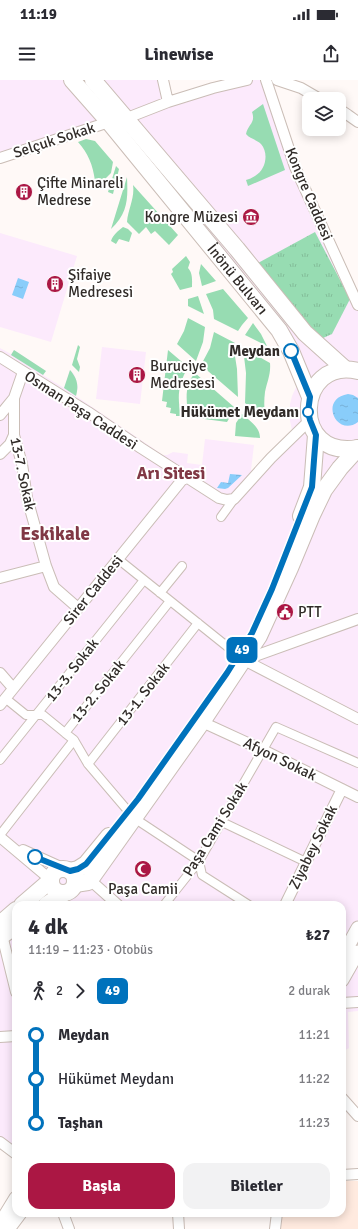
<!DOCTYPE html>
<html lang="tr">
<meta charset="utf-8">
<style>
:root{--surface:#fff;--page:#f2f2f3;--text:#2b2b33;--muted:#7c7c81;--accent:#ab1744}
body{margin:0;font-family:Signika,sans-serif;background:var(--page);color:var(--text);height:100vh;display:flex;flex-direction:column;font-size:15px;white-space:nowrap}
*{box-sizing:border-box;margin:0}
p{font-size:13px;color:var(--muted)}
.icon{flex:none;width:22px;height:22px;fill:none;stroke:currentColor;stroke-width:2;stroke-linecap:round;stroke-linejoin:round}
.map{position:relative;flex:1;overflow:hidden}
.details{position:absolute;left:12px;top:821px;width:334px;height:316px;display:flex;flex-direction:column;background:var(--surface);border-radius:12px;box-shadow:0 2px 10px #0003}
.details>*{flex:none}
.badge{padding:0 8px;border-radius:6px;font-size:14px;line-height:26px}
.buttons{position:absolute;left:302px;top:12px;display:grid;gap:8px}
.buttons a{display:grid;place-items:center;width:44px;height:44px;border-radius:8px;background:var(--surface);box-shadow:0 2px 10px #0003;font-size:20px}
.map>.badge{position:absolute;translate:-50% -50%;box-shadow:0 0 0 2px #fff}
.legs{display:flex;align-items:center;gap:6px;height:44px;padding:0 16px;font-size:13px}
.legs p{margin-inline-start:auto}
.overview{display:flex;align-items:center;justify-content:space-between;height:68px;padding:0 16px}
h1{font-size:22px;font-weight:800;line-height:30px}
.primary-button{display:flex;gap:8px;margin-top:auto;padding:8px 16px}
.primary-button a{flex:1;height:46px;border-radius:12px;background:var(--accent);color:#fff;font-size:16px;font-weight:800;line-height:46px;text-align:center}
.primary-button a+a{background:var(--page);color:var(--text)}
ul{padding:0 16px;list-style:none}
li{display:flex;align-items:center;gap:14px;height:44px;font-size:15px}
li i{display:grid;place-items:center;width:6px;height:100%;margin:0 5px;background:currentColor}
li i::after{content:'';width:10px;height:10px;margin:-5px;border:3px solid;border-radius:50%;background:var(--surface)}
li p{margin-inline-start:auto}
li:first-child i{background:linear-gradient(#0000 50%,currentColor 0)}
li:last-child i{background:linear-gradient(currentColor 50%,#0000 0)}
.status{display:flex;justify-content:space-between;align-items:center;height:28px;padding:0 20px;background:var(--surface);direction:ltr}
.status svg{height:11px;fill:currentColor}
header{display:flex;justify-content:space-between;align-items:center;height:52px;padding:0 16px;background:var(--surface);font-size:18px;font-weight:800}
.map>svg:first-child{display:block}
.commercial{fill:#fceafc}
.built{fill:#ffeadf}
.grass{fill:#97dcb2}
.park{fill:url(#park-tufts)}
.water{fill:url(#water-ripples)}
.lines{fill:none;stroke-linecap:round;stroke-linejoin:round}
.pedestrian-casing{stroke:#cabdb6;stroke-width:10}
.minor-casing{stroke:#cabdb6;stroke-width:12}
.tertiary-casing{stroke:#cabdb6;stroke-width:15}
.primary-casing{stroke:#cabdb6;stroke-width:18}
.pedestrian{stroke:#fff;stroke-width:8}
.minor{stroke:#fff;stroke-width:10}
.tertiary{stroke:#fff;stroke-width:13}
.primary{stroke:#fff;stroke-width:16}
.line-1-casing{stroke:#fff;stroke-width:9}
.line-1{stroke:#0072bc;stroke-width:6}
.stop-1-dot{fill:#fff;stroke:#0072bc;stroke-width:2}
.labels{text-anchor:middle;stroke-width:4;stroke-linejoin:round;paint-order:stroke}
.street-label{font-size:15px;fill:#312c29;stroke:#fff}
.poi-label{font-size:15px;fill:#312c29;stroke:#fff;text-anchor:start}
.stop-label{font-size:15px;font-weight:bold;fill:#312c29;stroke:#fff;text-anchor:end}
.quarter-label{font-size:17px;font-weight:bold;fill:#803845;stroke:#fff}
.district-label{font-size:19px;font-weight:bold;fill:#803845;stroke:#fff}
</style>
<div class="status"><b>11:19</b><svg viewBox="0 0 49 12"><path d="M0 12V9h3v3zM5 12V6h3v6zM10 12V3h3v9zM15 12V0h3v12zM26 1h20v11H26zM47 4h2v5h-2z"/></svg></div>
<header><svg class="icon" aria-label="menu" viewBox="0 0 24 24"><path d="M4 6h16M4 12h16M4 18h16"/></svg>Linewise<svg class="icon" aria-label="share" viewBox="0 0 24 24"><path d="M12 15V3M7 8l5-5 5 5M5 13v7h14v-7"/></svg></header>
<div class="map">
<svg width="358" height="1149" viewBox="0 0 358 1149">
<defs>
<pattern id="park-tufts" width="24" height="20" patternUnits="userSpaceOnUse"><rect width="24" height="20" fill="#97dcb2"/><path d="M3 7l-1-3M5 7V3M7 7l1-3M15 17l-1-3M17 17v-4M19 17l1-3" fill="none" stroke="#83bd99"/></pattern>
<pattern id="water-ripples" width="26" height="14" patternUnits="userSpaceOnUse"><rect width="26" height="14" fill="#89cdfa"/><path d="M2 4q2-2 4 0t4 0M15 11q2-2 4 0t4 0" fill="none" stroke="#77b0d6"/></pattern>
</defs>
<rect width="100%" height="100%" fill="#fff9f7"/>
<path class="commercial" d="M0 0H167L171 16 228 0H270L299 87 358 214V931L348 932 349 968 342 972V825H16V1081L0 1067V268L11 274 14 270 46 291 43 295 64 308 70 290 74 294 77 302 78 307 76 316 163 375H167L173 372 188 374 187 383 202 385 205 359 254 365 251 390 256 392 291 354 292 350 290 341V324L292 316 299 301 289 271 107 45 99 48 94 53 50 64 0 83Z
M0 153 77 176 51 262 0 247Z
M102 267 146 272 140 324 96 319Z"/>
<path class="built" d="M342 1101H358V1149H281L282 1133H342Z"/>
<path class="grass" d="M263 24 285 90 248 106 246 100C249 99 252 98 255 96 266 90 269 73 261 64 256 59 250 59 246 54 248 44 256 43 252 32Z
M86 59 95 61 113 82 111 93 101 103 95 101C93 85 88 73 78 62Z
M116 86 119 89 113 114 108 112Z
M127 97C128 119 128 133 111 149Z
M133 105 178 155 169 165 155 151 151 154 146 147 139 154 127 142C128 129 135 118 133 105Z
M123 147 128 149 132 153 129 162 119 159 116 164 111 161C113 155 118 151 123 147Z
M186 176 190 182 188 188C193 193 192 201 192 207L180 210 171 194 173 192 172 189Z
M201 184 216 201 202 206 199 193Z
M223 209 248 238 242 245 238 251 214 239 213 230 206 214Z
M198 216 204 234 188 226V219Z
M188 238 205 247 203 262 196 281 177 264 184 251Z
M253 243 261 254 267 266 245 255Z
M214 252 235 263 234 270 237 289 238 317 201 285 210 268Z
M78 265 80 267 77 279 80 287 79 292 72 285Z
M243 268 270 283C271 294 267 302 265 312 264 320 264 327 265 335L262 337 245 323 246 293Z
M14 270 46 291 43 295 11 275Z
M168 270 188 287C178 305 177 317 181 336H176V334L170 333 171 328 166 327 167 322 162 321Z
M70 290C77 298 79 305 76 316L64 308Z
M195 293 234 327 233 332 227 342 189 337C186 322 184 305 195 293Z
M242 334C250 341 260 347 260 358L235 356 236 343Z"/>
<path class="park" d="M315 152 350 219 332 254 323 258 312 249 272 203 258 183Z"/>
<path class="water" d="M18 198 29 202 23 219 12 215Z
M348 314 353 315 358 318V342C337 358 318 319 348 314Z
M230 394 242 395 228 408 225 409 217 408 221 402 228 403Z"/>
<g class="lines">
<g class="pedestrian-casing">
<path id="pedestrian" d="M221 437 234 419
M118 479 244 580
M160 513 182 486
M5 618 26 635H43L65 653
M74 660 88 684 134 738 199 781 202 795 249 825
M0 680 144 500
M88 684 198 543
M222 742 306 782
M0 755 74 660 65 653 170 521
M164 825 199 781 276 647 358 683"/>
</g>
<g class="minor-casing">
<path id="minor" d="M163 0 168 22
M266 0 295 87 358 225
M277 0 301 8 320 19
M339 29 348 35 358 42
M127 38 168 22 213 8 247 0
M0 78 109 42
M0 277 88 332 141 368 219 418 227 420 234 419 271 378 310 340
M14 318V355L22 384 27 418 46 486 54 507 78 528
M0 335 14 318 23 292
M0 374 10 364 14 355
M0 498 46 486
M244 580 358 639
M244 580 358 539
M0 593 13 608
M0 625 182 400 187 398
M202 642 263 670 358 717
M0 757 51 800
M23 770 65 789
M90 800 118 825
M285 825 342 709
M2 855 16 912
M342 923 358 922
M0 957 16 956
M342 1018 358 1036
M0 1062 16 1074
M342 1095 358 1094
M63 1133 69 1149
M178 1133 179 1149
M275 1149 277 1133"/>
</g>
<g class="tertiary-casing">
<path id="tertiary" d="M342 877 358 848
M342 900 358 872
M0 1144 16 1118
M8 1149 20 1133"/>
</g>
<g class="primary-casing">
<g id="primary">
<path id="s1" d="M72 0 109 42 279 250 291 271 310 317"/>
<path d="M93 0 237 169 305 253 345 289"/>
<path d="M358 291C296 276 289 380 358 368"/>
<path d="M301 436 312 407 316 355"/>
<circle cx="63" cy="801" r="12"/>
<path d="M70 791 78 789 86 784 109 756"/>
<path d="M75 804 88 802 90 800 202 642 259 556 290 488 312 435 324 410 340 388 358 368"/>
<path d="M22 825 51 800"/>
<path d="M46 825 63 814"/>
<path d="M0 844 16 830"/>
<path d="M0 857 16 846"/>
</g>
</g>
<use href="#pedestrian" class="pedestrian"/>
<use href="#minor" class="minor"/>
<use href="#tertiary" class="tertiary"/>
<use href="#primary" class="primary"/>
</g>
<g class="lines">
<g class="line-1-casing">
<path id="line-1" d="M35 777 70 791 78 789 86 784 138 719 227 593 252 553 272 509 312 407 314 380 316 355 310 340 308 332 310 317 291 271"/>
</g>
<use href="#line-1" class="line-1"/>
</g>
<defs>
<g id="building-disc" transform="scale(0.9)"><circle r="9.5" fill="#ab1744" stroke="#fff"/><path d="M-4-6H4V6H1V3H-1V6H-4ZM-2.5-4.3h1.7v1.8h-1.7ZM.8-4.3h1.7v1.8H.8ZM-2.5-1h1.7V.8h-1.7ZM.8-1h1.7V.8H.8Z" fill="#fff"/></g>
<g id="museum-disc" transform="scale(0.9)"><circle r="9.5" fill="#ab1744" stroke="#fff"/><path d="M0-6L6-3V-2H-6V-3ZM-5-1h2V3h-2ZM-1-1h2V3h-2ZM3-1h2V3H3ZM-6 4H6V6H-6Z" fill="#fff"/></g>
<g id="civic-disc" transform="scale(0.9)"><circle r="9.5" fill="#ab1744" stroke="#fff"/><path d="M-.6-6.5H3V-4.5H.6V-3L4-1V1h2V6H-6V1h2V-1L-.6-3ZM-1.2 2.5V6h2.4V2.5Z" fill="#fff"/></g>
<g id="mosque-disc" transform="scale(0.9)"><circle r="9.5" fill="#ab1744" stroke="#fff"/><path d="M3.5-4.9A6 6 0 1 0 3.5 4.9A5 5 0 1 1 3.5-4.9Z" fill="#fff"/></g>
</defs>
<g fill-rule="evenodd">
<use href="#building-disc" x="24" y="112"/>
<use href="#museum-disc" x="251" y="137"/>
<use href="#building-disc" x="55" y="204"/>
<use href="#building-disc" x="137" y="295"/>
<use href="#civic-disc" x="285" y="532"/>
<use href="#mosque-disc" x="143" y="789"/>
</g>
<g class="stop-1-dot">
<circle cx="291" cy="271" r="7"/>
<circle cx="308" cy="332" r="5"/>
<circle cx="35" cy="777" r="7"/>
</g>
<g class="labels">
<g class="street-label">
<text transform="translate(54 60) rotate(-18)" y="5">Selçuk Sokak</text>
<text transform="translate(309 114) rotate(67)" y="5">Kongre Caddesi</text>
<text dy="5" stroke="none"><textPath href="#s1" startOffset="259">İnönü Bulvarı</textPath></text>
<text transform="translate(81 330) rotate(33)" y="5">Osman Paşa Caddesi</text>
<text transform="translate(23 394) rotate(78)" y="5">13-7. Sokak</text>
<text transform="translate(93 510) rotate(-51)" y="5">Sirer Caddesi</text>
<text transform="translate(72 590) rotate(-52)" y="5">13-3. Sokak</text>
<text transform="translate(98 611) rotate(-51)" y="5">13-2. Sokak</text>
<text transform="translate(143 614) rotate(-52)" y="5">13-1. Sokak</text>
<text transform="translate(280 679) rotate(26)" y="5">Afyon Sokak</text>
<text transform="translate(215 749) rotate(-58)" y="5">Paşa Cami Sokak</text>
<text transform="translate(313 767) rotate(-64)" y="5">Ziyabey Sokak</text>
</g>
<g class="poi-label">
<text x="37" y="108">Çifte Minareli<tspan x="37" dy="17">Medrese</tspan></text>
<text x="238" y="142" text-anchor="end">Kongre Müzesi</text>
<text x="68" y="200">Şifaiye<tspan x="68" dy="17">Medresesi</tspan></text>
<text x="150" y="291">Buruciye<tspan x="150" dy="17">Medresesi</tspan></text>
<text x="298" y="537">PTT</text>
<text x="143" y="814" text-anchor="middle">Paşa Camii</text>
</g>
<g class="stop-label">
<text x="280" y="276">Meydan</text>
<text x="299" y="337">Hükümet Meydanı</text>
</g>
<g class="quarter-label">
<text x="171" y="399">Arı Sitesi</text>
</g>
<g class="district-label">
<text x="55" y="460">Eskikale</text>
</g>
</g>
</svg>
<div class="buttons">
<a><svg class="icon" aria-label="layers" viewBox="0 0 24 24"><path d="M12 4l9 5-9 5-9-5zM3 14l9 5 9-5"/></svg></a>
</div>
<b class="badge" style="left:242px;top:570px;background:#0072bc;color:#fff">49</b>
<section class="details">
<div class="overview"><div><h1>4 dk</h1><p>11:19 – 11:23 · Otobüs</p></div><b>₺27</b></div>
<div class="legs"><svg class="icon" aria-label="walk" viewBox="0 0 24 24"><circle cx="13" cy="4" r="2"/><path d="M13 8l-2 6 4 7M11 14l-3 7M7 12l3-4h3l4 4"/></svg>2<svg class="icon" aria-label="forward" viewBox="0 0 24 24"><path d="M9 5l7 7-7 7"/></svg><b class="badge" style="background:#0072bc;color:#fff">49</b><p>2 durak</p></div>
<ul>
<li><i style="color:#0072bc"></i><b>Meydan</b><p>11:21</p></li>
<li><i style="color:#0072bc"></i><span>Hükümet Meydanı</span><p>11:22</p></li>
<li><i style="color:#0072bc"></i><b>Taşhan</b><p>11:23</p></li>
</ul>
<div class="primary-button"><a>Başla</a><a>Biletler</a></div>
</section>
</div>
